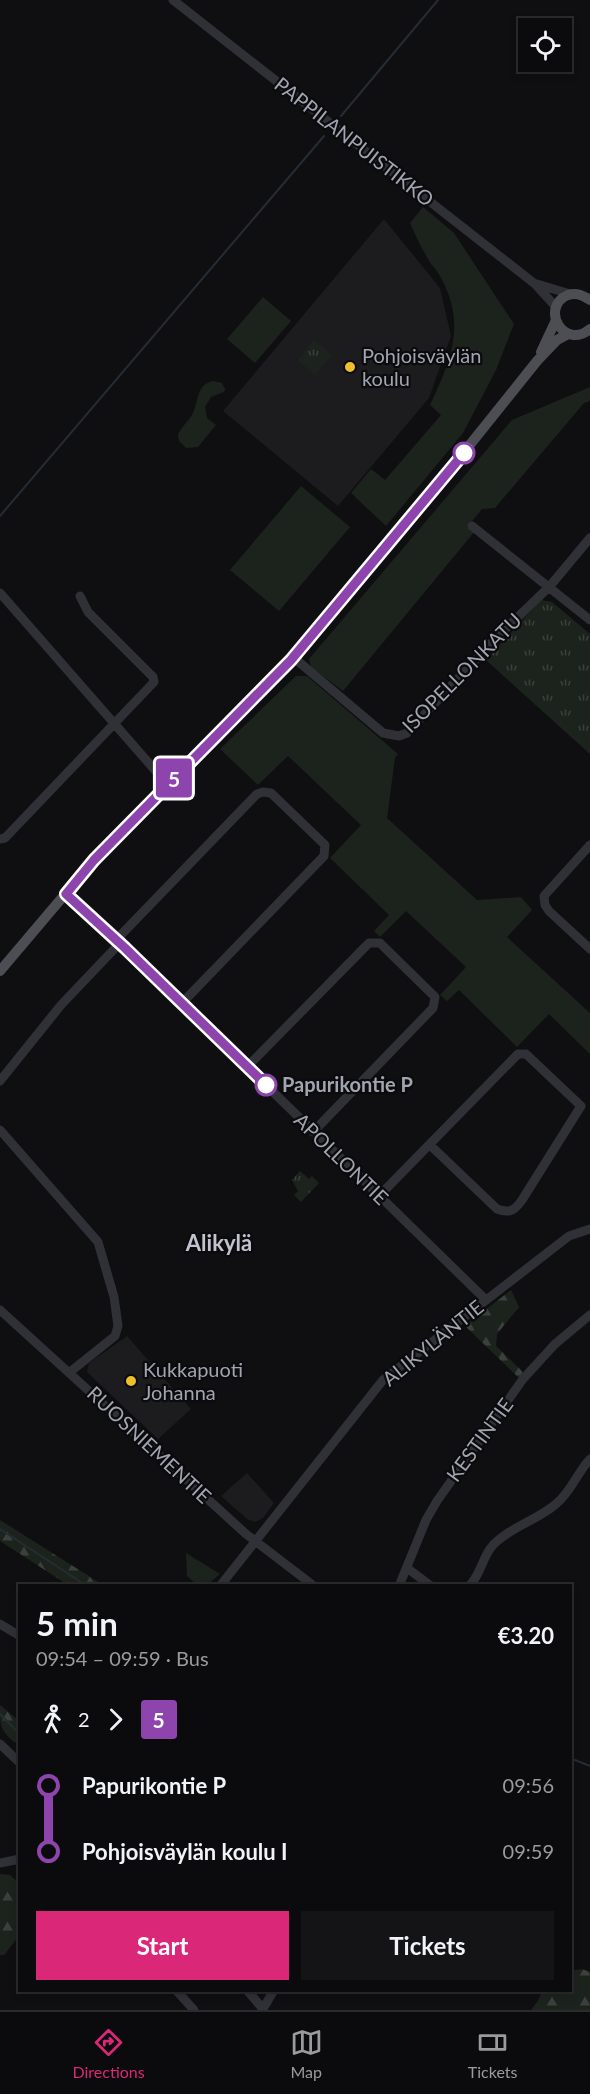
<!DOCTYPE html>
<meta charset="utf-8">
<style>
:root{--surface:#0b0b0d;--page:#141416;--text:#f1f3f6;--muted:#9a9b9d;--line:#2b2b2e;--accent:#db2777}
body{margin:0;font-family:Lato,sans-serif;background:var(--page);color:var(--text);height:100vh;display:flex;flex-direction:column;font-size:22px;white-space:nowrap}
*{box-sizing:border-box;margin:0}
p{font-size:20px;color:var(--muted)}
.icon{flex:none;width:33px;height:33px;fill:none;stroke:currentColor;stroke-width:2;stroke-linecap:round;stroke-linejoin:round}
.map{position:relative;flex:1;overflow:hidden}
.sheet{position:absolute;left:18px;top:1584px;width:554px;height:408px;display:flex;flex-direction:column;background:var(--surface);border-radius:0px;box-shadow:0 3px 9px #0003,0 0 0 2px var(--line)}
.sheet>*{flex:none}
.badge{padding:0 12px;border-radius:4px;font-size:21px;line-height:39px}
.tools{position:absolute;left:518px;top:18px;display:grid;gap:12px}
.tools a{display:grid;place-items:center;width:54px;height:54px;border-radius:0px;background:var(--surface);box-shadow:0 3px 9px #0003,0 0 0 2px var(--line);font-size:30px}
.map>.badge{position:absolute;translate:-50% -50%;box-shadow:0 0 0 3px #fff}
.legs{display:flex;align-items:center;gap:9px;height:66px;padding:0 18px;font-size:20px}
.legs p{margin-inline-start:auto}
.summary{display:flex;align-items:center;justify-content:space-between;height:102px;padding:0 18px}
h1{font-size:33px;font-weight:700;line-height:45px}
.action{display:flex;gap:12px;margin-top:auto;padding:12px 18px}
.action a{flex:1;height:69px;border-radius:0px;background:var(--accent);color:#fff;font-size:24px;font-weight:700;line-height:69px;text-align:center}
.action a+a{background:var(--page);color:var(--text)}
ul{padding:0 18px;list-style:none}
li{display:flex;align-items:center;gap:21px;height:66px;font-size:22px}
li i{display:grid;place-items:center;width:9px;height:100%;margin:0 8px;background:currentColor}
li i::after{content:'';width:15px;height:15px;margin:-8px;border:4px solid;border-radius:50%;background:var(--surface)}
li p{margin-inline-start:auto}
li:first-child i{background:linear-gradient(#0000 50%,currentColor 0)}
li:last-child i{background:linear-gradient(currentColor 50%,#0000 0)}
.tabs{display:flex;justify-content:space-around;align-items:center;height:84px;border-top:2px solid var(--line);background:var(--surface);font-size:16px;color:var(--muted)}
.tabs a{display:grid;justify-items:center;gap:3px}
.tabs .selected{color:var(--accent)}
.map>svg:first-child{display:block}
.built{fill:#1c1b1e}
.grass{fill:#1c231d}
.forest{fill:url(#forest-firs)}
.park{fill:url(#park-tufts)}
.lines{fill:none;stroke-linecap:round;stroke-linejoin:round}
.stream{stroke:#262c34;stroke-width:2}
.minor{stroke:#303136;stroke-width:9}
.major{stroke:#4d4d54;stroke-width:10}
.line-1-casing{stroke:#fff;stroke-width:14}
.line-1{stroke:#8e44ad;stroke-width:9}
.poi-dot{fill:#edbf2b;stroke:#0b0a0c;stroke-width:2}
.stop-1-dot{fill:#fff;stroke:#8e44ad;stroke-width:3}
.labels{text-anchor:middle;stroke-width:4.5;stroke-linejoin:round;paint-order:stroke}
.street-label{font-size:20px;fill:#a1a4b1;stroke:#0b0a0c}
.poi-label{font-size:20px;fill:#a1a4b1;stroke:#0b0a0c;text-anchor:start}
.stop-label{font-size:20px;font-weight:bold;fill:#a1a4b1;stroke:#0b0a0c;text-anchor:start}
.quarter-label{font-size:22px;font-weight:bold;fill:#c2c3ce;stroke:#0b0a0c}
</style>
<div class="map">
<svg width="590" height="2010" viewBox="0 0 590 2010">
<defs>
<pattern id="forest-firs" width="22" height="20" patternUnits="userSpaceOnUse" patternTransform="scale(1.5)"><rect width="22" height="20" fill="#1c231d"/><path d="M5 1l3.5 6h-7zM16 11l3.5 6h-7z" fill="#3a403b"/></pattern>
<pattern id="park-tufts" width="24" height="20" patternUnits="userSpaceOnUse" patternTransform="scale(1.5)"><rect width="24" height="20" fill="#1c231d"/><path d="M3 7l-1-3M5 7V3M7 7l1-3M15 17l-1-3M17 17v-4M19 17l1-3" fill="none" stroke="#3a403b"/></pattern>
</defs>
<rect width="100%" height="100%" fill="#0f0f11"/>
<path class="built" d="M384 219 440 288 451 336 429 398 338 506 223 411Z
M127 1336 191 1409 158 1439 87 1372 89 1363Z
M247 1473 274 1503 263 1518 255 1522 247 1519 221 1496Z"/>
<path class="grass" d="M423 207 454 233 514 324 496 370 463 433 386 526 351 493 371 469 385 480 441 415 430 405C451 360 467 324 440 276 436 269 430 264 427 257 420 246 415 234 410 223Z
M263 297 291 321 255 363 227 339Z
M213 381 222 383 225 389 224 392 211 397 205 407 207 418 216 425 198 447 186 448 179 441 178 434C182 426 189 421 193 413 199 400 196 385 213 381Z
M590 387V401L584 403 495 508 482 509 469 525 475 531 343 691 311 667 309 659 512 420Z
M301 486 350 527 279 611 230 570Z
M296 676H307L398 754 395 758 387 818 477 900 521 897 532 910 507 937 590 1013V1054L549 1014 517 1047 459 990 447 1001 440 995 466 967 406 911 380 937 374 931 389 915 330 858 361 825 288 756 258 785 220 749Z
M186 1553 220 1574 207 1585H197L187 1576Z"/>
<path class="forest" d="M511 1290 519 1307 497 1334 496 1346 523 1372 519 1378 465 1326Z
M0 1520 103 1585H68L0 1541Z
M0 1705 19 1721V1742H14C0 1730 0 1724 0 1705Z
M0 1874 10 1875 20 1884 19 1936 4 1955H0Z
M582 1969 590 1972V2010H531L538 2001 542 1991 570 1990V1971Z"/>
<path class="park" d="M314 340 332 355 315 375 298 360Z
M541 600 552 602 590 634V754L486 660Z
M300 1171 309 1179 312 1176 319 1183 301 1202 294 1195 298 1191 292 1180Z"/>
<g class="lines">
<path class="stream" d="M341 116 438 0
M0 516 324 136
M0 1529 87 1586
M0 1714 20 1734
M570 1761 575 1760 590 1766"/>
<path class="minor" d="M173 0 535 284 556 307
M537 284 570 294
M472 526 590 620
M0 593 168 785
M293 657 383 733 399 736 407 733 495 639 550 586 590 538
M0 839 5 838 154 682 153 677 88 612 80 596
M590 845 544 896 545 905 549 911 590 949
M66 894 182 1003 485 1299
M116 940 257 794 263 792 271 793 325 845 324 856 182 1003
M247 1067 369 943H380L435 997 433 1008 313 1132
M0 1081 61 1005 120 943
M0 1130 98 1242 114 1297 118 1326 115 1336 70 1372
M379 1196 518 1054H526L581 1106 522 1200C515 1210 510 1214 497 1209L430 1145
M0 1310 246 1534 314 1586
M407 1568 431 1586
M220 1586 383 1380 569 1236 590 1229
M399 1586 426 1520 437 1501 523 1379 555 1344 590 1315
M469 1586C481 1575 482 1557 493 1545 512 1526 536 1521 556 1504 571 1492 577 1473 590 1459
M0 1624 20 1636
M0 1744 20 1763
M0 1863 20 1859
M176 1990 194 2010
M247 1990 263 2009 274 1990"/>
<path class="major" d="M590 300C583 295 576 292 568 295 539 307 564 351 590 329
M541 352 556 320
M0 971 94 860 291 660 428 497 537 361 557 340 568 334"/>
</g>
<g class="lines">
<g class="line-1-casing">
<path id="line-1" d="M266 1085 125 948 66 894 94 860 291 660 464 453"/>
</g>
<use href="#line-1" class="line-1"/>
</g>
<g class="poi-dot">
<circle cx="350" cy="367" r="6"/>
<circle cx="131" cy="1381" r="6"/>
</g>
<g class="stop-1-dot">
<circle cx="464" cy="453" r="10"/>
<circle cx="266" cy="1085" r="10"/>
</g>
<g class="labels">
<g class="street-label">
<text transform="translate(354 142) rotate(38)" y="7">PAPPILANPUISTIKKO</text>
<text transform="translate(462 673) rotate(-45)" y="7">ISOPELLONKATU</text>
<text transform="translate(341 1159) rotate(44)" y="7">APOLLONTIE</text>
<text transform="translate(433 1343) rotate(-39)" y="7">ALIKYLÄNTIE</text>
<text transform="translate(480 1440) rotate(-54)" y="7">KESTINTIE</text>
<text transform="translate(149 1445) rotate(43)" y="7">RUOSNIEMENTIE</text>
</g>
<g class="poi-label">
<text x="362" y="363">Pohjoisväylän<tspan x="362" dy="23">koulu</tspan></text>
<text x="143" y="1377">Kukkapuoti<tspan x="143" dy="23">Johanna</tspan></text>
</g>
<g class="stop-label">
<text x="282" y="1092">Papurikontie P</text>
</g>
<g class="quarter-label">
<text x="219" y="1251">Alikylä</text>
</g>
</g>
</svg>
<div class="tools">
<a><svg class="icon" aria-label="locate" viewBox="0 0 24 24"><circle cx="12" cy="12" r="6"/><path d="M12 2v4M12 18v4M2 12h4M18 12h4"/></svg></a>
</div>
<b class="badge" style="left:174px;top:778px;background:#8e44ad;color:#fff">5</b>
<section class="sheet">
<div class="summary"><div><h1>5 min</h1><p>09:54 – 09:59 · Bus</p></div><b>€3.20</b></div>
<div class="legs"><svg class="icon" aria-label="walk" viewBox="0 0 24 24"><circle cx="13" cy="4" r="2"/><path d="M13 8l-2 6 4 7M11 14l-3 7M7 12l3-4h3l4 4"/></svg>2<svg class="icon" aria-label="forward" viewBox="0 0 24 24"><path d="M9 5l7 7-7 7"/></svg><b class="badge" style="background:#8e44ad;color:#fff">5</b></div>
<ul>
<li><i style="color:#8e44ad"></i><b>Papurikontie P</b><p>09:56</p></li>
<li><i style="color:#8e44ad"></i><b>Pohjoisväylän koulu I</b><p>09:59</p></li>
</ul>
<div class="action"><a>Start</a><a>Tickets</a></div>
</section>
</div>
<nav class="tabs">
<a class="selected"><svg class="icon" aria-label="directions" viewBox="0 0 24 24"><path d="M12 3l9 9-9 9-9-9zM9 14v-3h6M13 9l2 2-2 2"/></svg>Directions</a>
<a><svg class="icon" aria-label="map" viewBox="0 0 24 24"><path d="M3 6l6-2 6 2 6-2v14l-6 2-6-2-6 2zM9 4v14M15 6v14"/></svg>Map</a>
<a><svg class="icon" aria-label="tickets" viewBox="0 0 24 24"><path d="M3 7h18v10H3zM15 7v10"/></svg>Tickets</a>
</nav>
